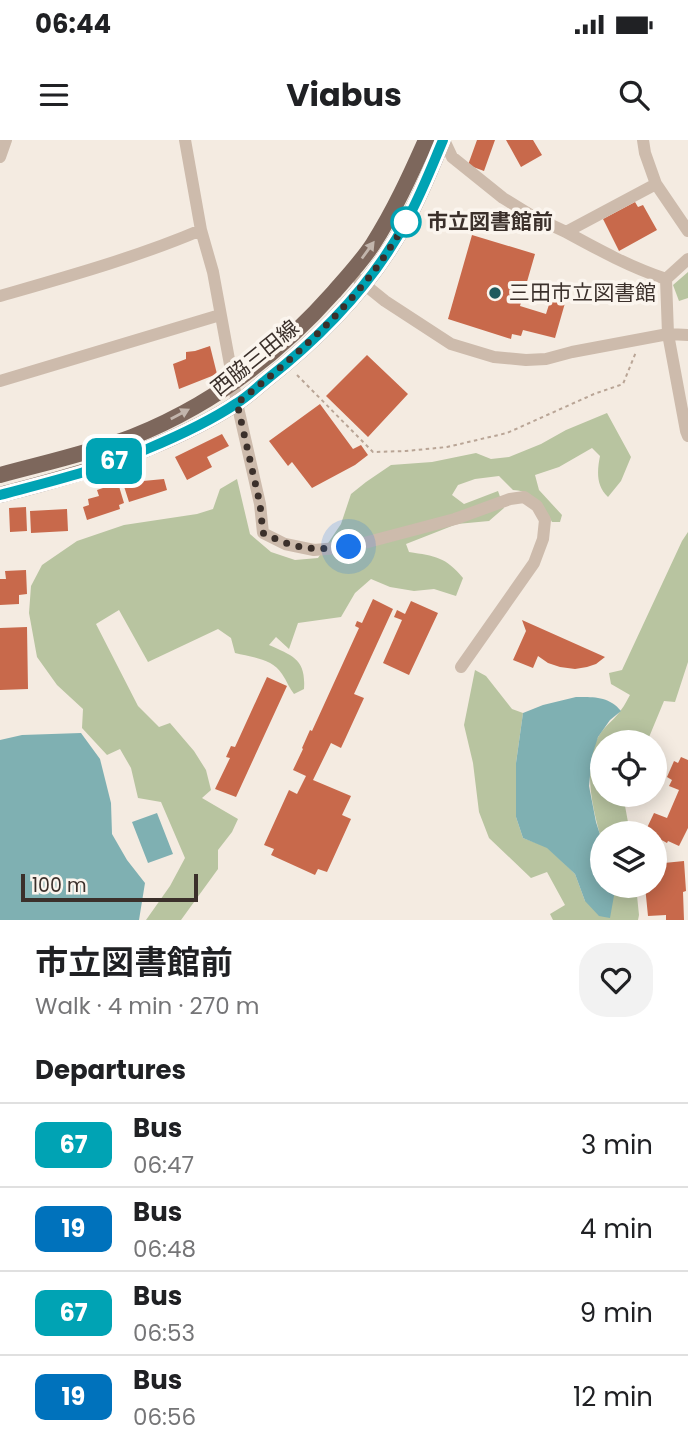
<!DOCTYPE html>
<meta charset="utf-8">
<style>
:root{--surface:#fff;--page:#f2f2f2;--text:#202124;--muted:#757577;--line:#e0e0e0}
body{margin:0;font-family:Poppins,"Noto Sans JP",sans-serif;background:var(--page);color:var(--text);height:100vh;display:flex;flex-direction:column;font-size:26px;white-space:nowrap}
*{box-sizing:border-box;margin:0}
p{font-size:23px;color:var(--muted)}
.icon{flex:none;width:38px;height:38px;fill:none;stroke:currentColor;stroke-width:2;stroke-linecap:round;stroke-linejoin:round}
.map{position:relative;height:780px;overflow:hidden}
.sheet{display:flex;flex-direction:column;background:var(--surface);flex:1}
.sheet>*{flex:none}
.badge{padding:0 14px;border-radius:10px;font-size:24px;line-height:46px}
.fabs{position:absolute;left:590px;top:590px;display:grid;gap:14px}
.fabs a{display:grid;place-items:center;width:77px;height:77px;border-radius:50%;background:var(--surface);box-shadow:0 4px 18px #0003;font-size:35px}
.scale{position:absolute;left:21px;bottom:18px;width:177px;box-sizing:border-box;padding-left:7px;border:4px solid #3b302b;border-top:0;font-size:19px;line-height:24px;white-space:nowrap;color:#3b302b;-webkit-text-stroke:5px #fbf5ee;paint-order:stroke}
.you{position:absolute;width:35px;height:35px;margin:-18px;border:5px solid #fff;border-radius:50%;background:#1a73e8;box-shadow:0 0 0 10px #1a73e833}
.map>.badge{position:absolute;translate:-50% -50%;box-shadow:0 0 0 4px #fff}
h2{padding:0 35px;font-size:26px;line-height:63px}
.round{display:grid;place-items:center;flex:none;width:74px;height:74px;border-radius:28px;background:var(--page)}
.headline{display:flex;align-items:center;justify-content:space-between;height:119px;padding:0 35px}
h1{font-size:33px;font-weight:700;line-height:52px}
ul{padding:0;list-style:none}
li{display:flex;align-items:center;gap:21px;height:84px;padding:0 35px;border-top:2px solid var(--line)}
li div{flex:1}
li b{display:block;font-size:26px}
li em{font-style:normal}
li .badge{min-width:77px;font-weight:700;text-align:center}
.status{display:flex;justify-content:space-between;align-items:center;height:49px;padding:0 35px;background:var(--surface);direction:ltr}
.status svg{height:19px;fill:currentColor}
header{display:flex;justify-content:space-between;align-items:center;height:91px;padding:0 35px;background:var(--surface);font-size:32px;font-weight:700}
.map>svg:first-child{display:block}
.green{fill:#b8c4a0}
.water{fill:#7fb0b2}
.building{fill:#c8694b}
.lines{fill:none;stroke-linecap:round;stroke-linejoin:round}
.path{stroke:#b9a596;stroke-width:2;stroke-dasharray:3.5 3.5;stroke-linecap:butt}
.minor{stroke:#cdbbac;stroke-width:12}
.major{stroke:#7d675c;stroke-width:16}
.oneway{fill:#c2b5ac}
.line-casing{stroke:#fff;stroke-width:16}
.line{stroke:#00a3b4;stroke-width:10}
.walk{stroke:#3b302b;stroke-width:7;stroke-dasharray:0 12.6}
.stop-dot{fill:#fff;stroke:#00a3b4;stroke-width:3.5}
.poi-dot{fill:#1f5a5e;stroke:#fbf5ee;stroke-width:2.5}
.labels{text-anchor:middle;stroke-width:7;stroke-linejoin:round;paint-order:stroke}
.stop-label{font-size:21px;font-weight:bold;fill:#3b302b;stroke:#fbf5ee;text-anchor:start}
.poi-label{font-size:21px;fill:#3b302b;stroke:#fbf5ee;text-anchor:start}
.street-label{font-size:21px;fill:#3b302b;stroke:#fbf5ee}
</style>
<div class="status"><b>06:44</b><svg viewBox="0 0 49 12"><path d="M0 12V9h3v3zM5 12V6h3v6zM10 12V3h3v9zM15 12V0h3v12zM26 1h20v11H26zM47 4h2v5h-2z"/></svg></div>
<header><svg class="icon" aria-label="menu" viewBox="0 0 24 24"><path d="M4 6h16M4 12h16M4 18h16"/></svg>Viabus<svg class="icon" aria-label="search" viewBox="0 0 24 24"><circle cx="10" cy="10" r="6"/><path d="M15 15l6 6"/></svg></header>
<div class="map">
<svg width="688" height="780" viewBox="0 0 688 780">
<rect width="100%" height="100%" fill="#f4ebe1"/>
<path class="green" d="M688 132V158L679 161 673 145Z
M607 273 631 317 621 341 608 357C596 346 597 331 600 316L592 308 559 327 535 335 539 350 562 375 560 382H552C544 366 532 350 513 350L499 336 475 339 458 345 452 355 464 364 498 351 504 368 489 381 457 384 406 404 409 412C435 416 446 417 463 438L456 456 434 449 414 451 390 447 371 439 355 453 341 477 298 483 289 509 276 497 269 505C293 516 306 519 304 549L294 554C289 548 287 541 282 534 273 519 252 517 235 513L231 498 218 489 148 522 119 470 96 484 138 566 159 587 170 583 194 611 206 630 211 650 202 658 238 679 232 692 218 710V729L181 780H146L170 746 185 718 161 662 138 658 131 628 120 609 107 615 82 588 83 569 57 545 37 517 29 473 31 446 42 425 77 401 124 385 197 374 213 369 220 349 237 339 250 394 271 412 295 420 318 418 341 384 351 354 366 342 391 325 432 322 476 313 491 319 509 317 541 304 566 290Z
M688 392V522L675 562 664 561 647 602H602V654L623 655 630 693H602V701C593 672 581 622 600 594 606 585 615 579 621 570 625 565 627 560 630 555L611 544 609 533 622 530 682 401Z
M475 530 486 536 512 569 523 573 516 623V677L523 698 547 707 575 734 585 761 615 751 614 746H636L639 775 638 780H553L550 774 565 765 547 732 531 738 489 698 479 672 473 623 464 585Z"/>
<path class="water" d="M576 557C593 557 609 556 621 571L610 580 598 597 592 616 589 646 596 682 602 701V746H614L615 750 610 778 599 776 585 761 575 734 547 708 523 698 516 677V623L523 573 543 565Z
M81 593 100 619 111 663 112 694 127 720 145 743 139 780H0V600L22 595Z
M157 673 173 714 148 723 132 682Z"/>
<path class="building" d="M477 0H495L484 31 468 25Z
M506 0H533L542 15 521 27Z
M635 62 638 67 643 65 657 90 619 111 603 79Z
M472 95 535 114 520 166 546 174 553 152 567 156 555 198 523 190 521 196 512 194 511 199 448 179Z
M210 206 217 234 179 249 173 224 186 219V212L195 211Z
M367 215 408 254 368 297 326 256Z
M320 264 353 309 361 305 368 315 355 325 312 348 292 322 288 326 269 301Z
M222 294 229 306 207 317 212 327 187 340 175 317Z
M128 335 136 340 143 341 164 339 167 350 129 362 121 337Z
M118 343 124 363 119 365 120 369 87 380 83 367 89 365 88 359 99 356 97 350Z
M26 367 27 391 10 392 9 368Z
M67 369 68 391 31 393 30 371Z
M26 430 27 454 19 455V464L0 465V439H6L5 431Z
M373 459 393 469 354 554 364 558 341 608 331 603 313 640 351 656 342 675 351 679 327 732 318 729 315 735 271 715 274 709 264 705 289 650 297 654 306 636 293 630 303 609 302 608 310 590 312 591 359 488 355 486 357 481 362 483Z
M411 461 438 473 409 535 383 523 402 480 394 477 397 470 405 474Z
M522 480 605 517 596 524 587 527 575 529 560 527 548 523 538 516 533 528 513 520 526 491Z
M27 487 28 549 0 550V488Z
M267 537 287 546 236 657 215 649 230 618 226 617 231 606 235 607Z
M681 617 688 620V688L679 706 668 701 667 703 658 698 659 696 654 693 646 690 654 673 667 678 679 650 669 646 672 640 667 637 674 621 678 623Z
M684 721 686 751 683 752 684 780H666V775L648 776 645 746H654V724Z"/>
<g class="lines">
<path class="path" d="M297 235 373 312 406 311 447 307 507 293 594 254 623 244 636 212"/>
<path class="minor" d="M185 0 201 90 213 132 237 263 260 364 263 393 285 404 314 410 349 407 455 379 510 359 524 357 537 366 545 380 543 399 534 423 461 527
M444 0 452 17 503 58 534 77 566 92 656 44
M643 0 645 13 656 44 688 91
M0 17 6 0
M566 92C599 110 630 127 666 139
M688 119 666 139 668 194 686 291 688 296
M359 140 385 161 451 204 494 217 526 220 546 219 572 212 668 194 688 195
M0 156C66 137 138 117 201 90
M0 241 220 175"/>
<path class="major" d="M0 335C44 323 90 313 132 297 210 266 278 215 333 153 347 137 362 121 373 104 394 71 410 36 426 0
M0 355C49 342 100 329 147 309 178 296 209 282 237 263 247 257 256 248 266 240 322 196 375 141 408 78 422 52 432 26 443 0"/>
</g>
<defs><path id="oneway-solid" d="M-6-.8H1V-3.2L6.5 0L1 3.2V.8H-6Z" transform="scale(1.75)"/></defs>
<g class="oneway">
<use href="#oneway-solid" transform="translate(368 110) rotate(-54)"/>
<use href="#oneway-solid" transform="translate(180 274) rotate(-28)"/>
</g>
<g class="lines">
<g class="line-casing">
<path id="line" d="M0 355C49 342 100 330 147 309 178 296 209 282 237 263 247 257 256 248 266 240 322 196 375 141 408 78 422 52 432 26 443 0"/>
</g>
<use href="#line" class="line"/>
<path class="walk" d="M349 407C312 410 297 410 263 393L260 364 237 263C283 227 325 190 362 146 380 125 394 102 408 79L406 82"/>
</g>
<circle class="stop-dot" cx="406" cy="82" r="14"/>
<circle class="poi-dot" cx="495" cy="153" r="7"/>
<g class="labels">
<g class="stop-label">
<text x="427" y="89">市立図書館前</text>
</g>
<g class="poi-label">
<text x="509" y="160">三田市立図書館</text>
</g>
<g class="street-label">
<text transform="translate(255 218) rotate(-39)" y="7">西脇三田線</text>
</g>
</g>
</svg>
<div class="fabs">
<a><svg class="icon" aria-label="locate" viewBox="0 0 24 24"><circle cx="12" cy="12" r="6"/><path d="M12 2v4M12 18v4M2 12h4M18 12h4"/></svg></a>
<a><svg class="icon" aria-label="layers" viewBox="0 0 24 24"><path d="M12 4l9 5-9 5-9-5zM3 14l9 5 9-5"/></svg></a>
</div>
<div class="scale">100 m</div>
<div class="you" style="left:349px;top:407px"></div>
<b class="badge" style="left:114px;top:321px;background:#00a3b4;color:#fff">67</b>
</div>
<section class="sheet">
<div class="headline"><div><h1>市立図書館前</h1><p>Walk · 4 min · 270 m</p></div><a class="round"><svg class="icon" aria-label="heart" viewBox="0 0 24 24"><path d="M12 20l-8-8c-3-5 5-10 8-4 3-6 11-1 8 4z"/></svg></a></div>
<h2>Departures</h2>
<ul>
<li><span class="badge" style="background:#00a3b4;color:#fff">67</span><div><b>Bus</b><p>06:47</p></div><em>3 min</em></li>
<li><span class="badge" style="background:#0072bc;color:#fff">19</span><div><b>Bus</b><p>06:48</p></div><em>4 min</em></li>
<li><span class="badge" style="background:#00a3b4;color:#fff">67</span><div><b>Bus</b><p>06:53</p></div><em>9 min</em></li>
<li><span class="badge" style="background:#0072bc;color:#fff">19</span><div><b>Bus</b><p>06:56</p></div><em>12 min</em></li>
</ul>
</section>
